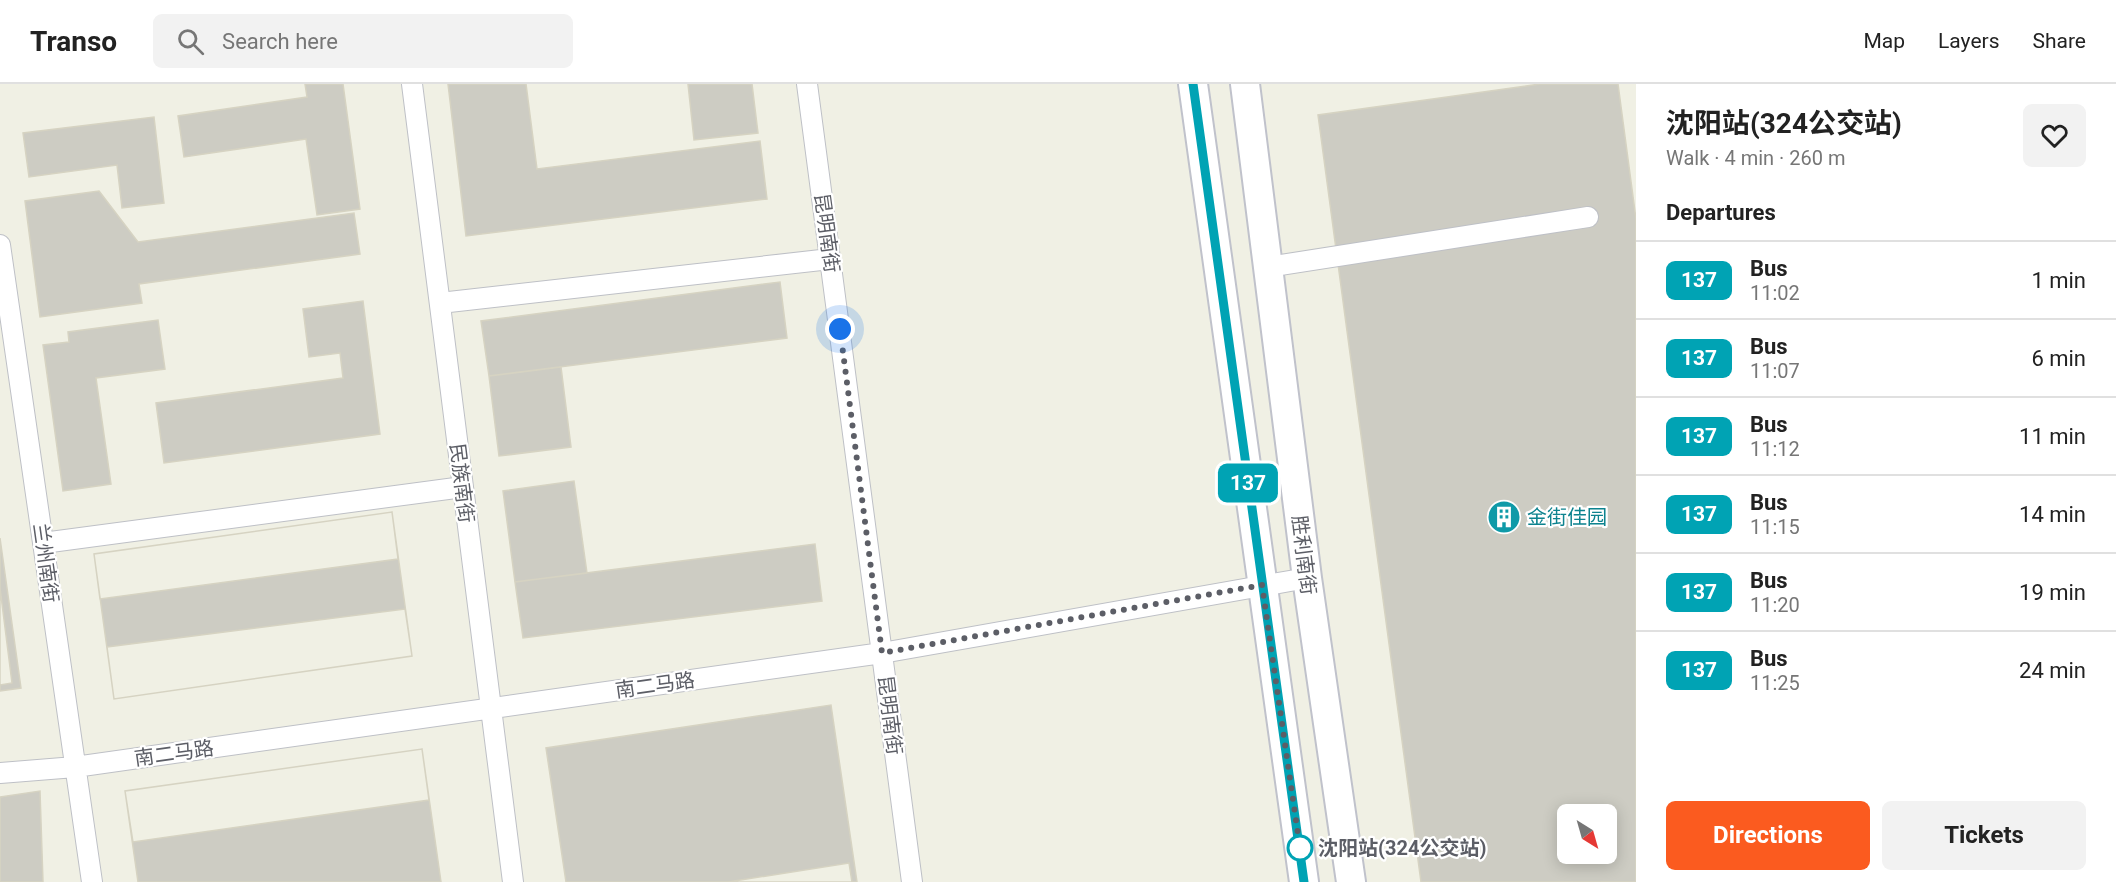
<!DOCTYPE html>
<meta charset="utf-8">
<style>
:root{--surface:#fff;--page:#f2f2f2;--text:#222;--muted:#767676;--line:#e0e0e0;--accent:#fb5b1f}
body{margin:0;font-family:Roboto,"Noto Sans SC",sans-serif;background:var(--page);color:var(--text);height:100vh;display:flex;flex-direction:column;font-size:22px;white-space:nowrap}
*{box-sizing:border-box;margin:0}
p{font-size:20px;color:var(--muted)}
.icon{flex:none;width:33px;height:33px;fill:none;stroke:currentColor;stroke-width:2;stroke-linecap:round;stroke-linejoin:round}
.map{position:relative;flex:1;overflow:hidden}
.sheet{display:flex;flex-direction:column;background:var(--surface);width:480px}
.sheet>*{flex:none}
.badge{padding:0 12px;border-radius:9px;font-size:21px;line-height:39px}
.needle{width:39px;rotate:143deg}
.tools{position:absolute;left:1557px;top:720px;display:grid;gap:12px}
.tools a{display:grid;place-items:center;width:60px;height:60px;border-radius:9px;background:var(--surface);box-shadow:0 3px 15px #0003;font-size:30px}
.you{position:absolute;width:30px;height:30px;margin:-15px;border:4px solid #fff;border-radius:50%;background:#1a73e8;box-shadow:0 0 0 9px #1a73e833}
.map>.badge{position:absolute;translate:-50% -50%;box-shadow:0 0 0 3px #fff}
h2{padding:0 30px;font-size:22px;line-height:54px}
.round{display:grid;place-items:center;flex:none;width:63px;height:63px;border-radius:9px;background:var(--page)}
.head{display:flex;align-items:center;justify-content:space-between;height:102px;padding:0 30px}
h1{font-size:28px;font-weight:700;line-height:45px}
.cta{display:flex;gap:12px;margin-top:auto;padding:12px 30px}
.cta a{flex:1;height:69px;border-radius:9px;background:var(--accent);color:#fff;font-size:24px;font-weight:700;line-height:69px;text-align:center}
.cta a+a{background:var(--page);color:var(--text)}
ul{padding:0;list-style:none}
li{display:flex;align-items:center;gap:18px;height:78px;padding:0 30px;border-top:2px solid var(--line)}
li div{flex:1}
li b{display:block;font-size:22px}
li em{font-style:normal}
li .badge{min-width:66px;font-weight:700;text-align:center}
header{display:flex;align-items:center;gap:36px;box-sizing:border-box;height:84px;padding:0 30px;background:var(--surface);border-bottom:2px solid var(--line)}
header strong{font-size:28px}
nav{display:flex;gap:33px;margin-inline-start:auto;font-size:21px}
.search{width:420px;height:54px;background:var(--page);display:flex;align-items:center;gap:15px;box-sizing:border-box;padding:0 21px;border-radius:9px;color:var(--muted);font-size:22px}
main{display:flex;flex:1;min-height:0}
.map>svg:first-child{display:block}
.building{fill:#cdccc3;stroke:#d6d3c2;stroke-width:1.5;fill-rule:evenodd}
.lines{fill:none;stroke-linecap:round;stroke-linejoin:round}
.minor-casing{stroke:#bec0c6;stroke-width:22}
.secondary-casing{stroke:#c0c2cb;stroke-width:32}
.minor{stroke:#fff;stroke-width:20}
.secondary{stroke:#fff;stroke-width:28}
.line-casing{stroke:#fff;stroke-width:14}
.line{stroke:#00a3b4;stroke-width:9}
.walk{stroke:#5c5e66;stroke-width:6;stroke-dasharray:0 10.8}
.stop-dot{fill:#fff;stroke:#00a3b4;stroke-width:3}
.labels{text-anchor:middle;stroke-width:4.5;stroke-linejoin:round;paint-order:stroke}
.street-label{font-size:20px;fill:#5c5e66;stroke:#fff}
.culture-label{font-size:20px;fill:#0d838f;stroke:#fff;text-anchor:start}
.stop-label{font-size:20px;font-weight:bold;fill:#5c5e66;stroke:#fff;text-anchor:start}
</style>
<header>
<strong>Transo</strong>
<div class="search"><svg class="icon" aria-label="search" viewBox="0 0 24 24"><circle cx="10" cy="10" r="6"/><path d="M15 15l6 6"/></svg>Search here</div>
<nav><a>Map</a><a>Layers</a><a>Share</a></nav>
</header>
<main>
<div class="map">
<svg width="1636" height="798" viewBox="0 0 1636 798">
<rect width="100%" height="100%" fill="#f0f0e4"/>
<path class="building" d="M305 0H343L360 125 317 131 306 55 184 73 178 32 307 13Z
M448 0H526L537 85 760 57 767 115 466 152Z
M688 0H752L758 49 694 56Z
M1540 0H1618L1636 135V798H1421L1318 31ZM1568 730H1606V770H1568Z
M154 33 164 119 122 124 117 81 29 93 23 49Z
M99 107 138 158 354 129 360 170 139 200 142 219 40 233 25 117Z
M780 198 787 254 489 292 481 237Z
M363 217 380 350 164 379 156 319 343 294 340 269 309 273 303 225Z
M158 236 165 285 96 294 111 400 63 407 43 261 69 258 68 248Z
M561 283 571 363 499 372 489 292Z
M574 397 587 489 515 498 503 407Z
M392 428 398 475 100 515 94 470Z
M392 428 412 572 114 615 94 470Z
M0 454 21 604 0 607Z
M815 460 822 517 523 554 515 498Z
M0 504 12 599 0 601Z
M405 525 412 572 114 615 107 563Z
M831 621 857 798H566L546 664Z
M422 665 429 716 133 758 125 707Z
M422 665 441 798H138L125 707Z
M40 707 43 798H0V713Z
M849 779 852 798H728Z"/>
<g class="lines">
<g class="minor-casing">
<path id="minor" d="M412 0 513 798
M807 0 912 798
M0 161 92 798
M1268 183 1588 133
M440 219 830 175
M43 459 463 403
M0 689 75 683 882 569 1307 494"/>
</g>
<g class="secondary-casing">
<path id="secondary" d="M1193 0 1304 798
M1245 0 1307 494 1351 798"/>
</g>
<use href="#minor" class="minor"/>
<use href="#secondary" class="secondary"/>
</g>
<g class="lines">
<g class="line-casing">
<path id="line" d="M1193 0 1304 798"/>
</g>
<use href="#line" class="line"/>
<path class="walk" d="M840 245 882 569 1262 501 1300 764"/>
</g>
<defs>
<g id="building-disc" transform="scale(1.725)"><circle r="9.5" fill="#0f9aa8" stroke="#fff"/><path d="M-4-6H4V6H1V3H-1V6H-4ZM-2.5-4.3h1.7v1.8h-1.7ZM.8-4.3h1.7v1.8H.8ZM-2.5-1h1.7V.8h-1.7ZM.8-1h1.7V.8H.8Z" fill="#fff"/></g>
</defs>
<g fill-rule="evenodd">
<use href="#building-disc" x="1504" y="433"/>
</g>
<circle class="stop-dot" cx="1300" cy="764" r="12"/>
<g class="labels">
<g class="street-label">
<text transform="translate(827 149) rotate(82)" y="7">昆明南街</text>
<text transform="translate(462 399) rotate(83)" y="7">民族南街</text>
<text transform="translate(1304 471) rotate(83)" y="7">胜利南街</text>
<text transform="translate(46 479) rotate(82)" y="7">兰州南街</text>
<text transform="translate(655 601) rotate(-8)" y="7">南二马路</text>
<text transform="translate(890 631) rotate(83)" y="7">昆明南街</text>
<text transform="translate(174 669) rotate(-8)" y="7">南二马路</text>
</g>
<g class="culture-label">
<text x="1527" y="440">金街佳园</text>
</g>
<g class="stop-label">
<text x="1318" y="771">沈阳站(324公交站)</text>
</g>
</g>
</svg>
<div class="tools">
<a><svg class="needle" viewBox="-14 -14 28 28"><path d="M0-13l5 13h-10z" fill="#e53935"/><path d="M0 13l5-13h-10z" fill="#767676"/></svg></a>
</div>
<div class="you" style="left:840px;top:245px"></div>
<b class="badge" style="left:1248px;top:399px;background:#00a3b4;color:#fff">137</b>
</div>
<section class="sheet">
<div class="head"><div><h1>沈阳站(324公交站)</h1><p>Walk · 4 min · 260 m</p></div><a class="round"><svg class="icon" aria-label="heart" viewBox="0 0 24 24"><path d="M12 20l-8-8c-3-5 5-10 8-4 3-6 11-1 8 4z"/></svg></a></div>
<h2>Departures</h2>
<ul>
<li><span class="badge" style="background:#00a3b4;color:#fff">137</span><div><b>Bus</b><p>11:02</p></div><em>1 min</em></li>
<li><span class="badge" style="background:#00a3b4;color:#fff">137</span><div><b>Bus</b><p>11:07</p></div><em>6 min</em></li>
<li><span class="badge" style="background:#00a3b4;color:#fff">137</span><div><b>Bus</b><p>11:12</p></div><em>11 min</em></li>
<li><span class="badge" style="background:#00a3b4;color:#fff">137</span><div><b>Bus</b><p>11:15</p></div><em>14 min</em></li>
<li><span class="badge" style="background:#00a3b4;color:#fff">137</span><div><b>Bus</b><p>11:20</p></div><em>19 min</em></li>
<li><span class="badge" style="background:#00a3b4;color:#fff">137</span><div><b>Bus</b><p>11:25</p></div><em>24 min</em></li>
</ul>
<div class="cta"><a>Directions</a><a>Tickets</a></div>
</section>
</main>
